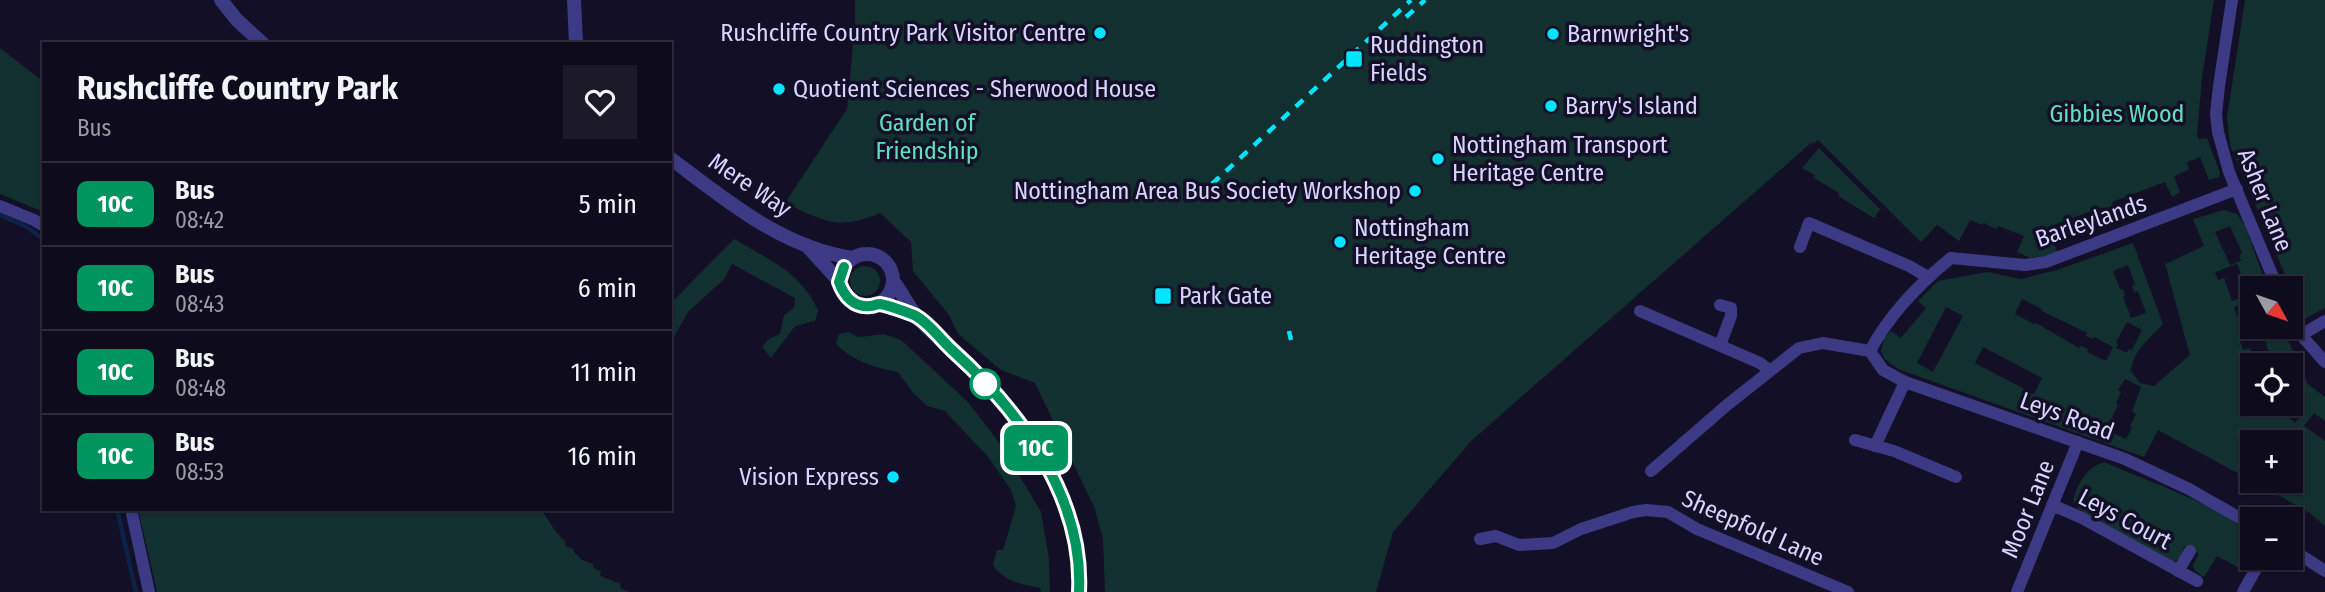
<!DOCTYPE html>
<meta charset="utf-8">
<style>
:root{--surface:#0e0b1c;--page:#1c1929;--text:#f1f3f6;--muted:#9b9ba3;--line:#2e2b3b}
body{margin:0;font-family:"Fira Sans Condensed",sans-serif;background:var(--page);color:var(--text);height:100vh;display:flex;flex-direction:column;font-size:26px;white-space:nowrap}
*{box-sizing:border-box;margin:0}
p{font-size:23px;color:var(--muted)}
.icon{flex:none;width:38px;height:38px;fill:none;stroke:currentColor;stroke-width:2;stroke-linecap:round;stroke-linejoin:round}
.map{position:relative;flex:1;overflow:hidden}
.sheet{position:absolute;left:42px;top:42px;width:630px;height:469px;display:flex;flex-direction:column;background:var(--surface);border-radius:0px;box-shadow:0 2px 5px #0004,0 0 0 2px var(--line)}
.sheet>*{flex:none}
.badge{padding:0 14px;border-radius:10px;font-size:24px;line-height:46px}
.needle{width:46px;rotate:130deg}
.fabs{position:absolute;left:2240px;top:276px;display:grid;gap:14px}
.fabs a{display:grid;place-items:center;width:63px;height:63px;border-radius:0px;background:var(--surface);box-shadow:0 2px 5px #0004,0 0 0 2px var(--line);font-size:35px}
.map>.badge{position:absolute;translate:-50% -50%;box-shadow:0 0 0 4px #fff}
.round{display:grid;place-items:center;flex:none;width:74px;height:74px;border-radius:0px;background:var(--page)}
.summary{display:flex;align-items:center;justify-content:space-between;height:119px;padding:0 35px}
h1{font-size:33px;font-weight:700;line-height:52px}
ul{padding:0;list-style:none}
li{display:flex;align-items:center;gap:21px;height:84px;padding:0 35px;border-top:2px solid var(--line)}
li div{flex:1}
li b{display:block;font-size:26px}
li em{font-style:normal}
li .badge{min-width:77px;font-weight:700;text-align:center}
.map>svg:first-child{display:block}
.green{fill:#12302f;fill-rule:evenodd}
.lines{fill:none;stroke-linecap:round;stroke-linejoin:round}
.stream{stroke:#0c2248;stroke-width:4.5}
.minor{stroke:#3d3a85;stroke-width:12}
.tertiary{stroke:#3d3a85;stroke-width:14}
.rail{stroke:#00e5ff;stroke-width:4.5;stroke-dasharray:10 9;stroke-linecap:butt}
.line-casing{stroke:#fff;stroke-width:16}
.line{stroke:#00945e;stroke-width:10}
.poi-dot{fill:#00e5ff;stroke:#130f26;stroke-width:2.5}
.stop-dot{fill:#fff;stroke:#00945e;stroke-width:3.5}
.labels{text-anchor:middle;stroke-width:7;stroke-linejoin:round;paint-order:stroke}
.poi-label{font-size:24px;fill:#d9d4ff;stroke:#130f26;text-anchor:start}
.park-label{font-size:24px;fill:#5fe0c0;stroke:#130f26}
.street-label{font-size:24px;fill:#d9d4ff;stroke:#130f26}
</style>
<div class="map">
<svg width="2325" height="592" viewBox="0 0 2325 592">
<rect width="100%" height="100%" fill="#130f26"/>
<path class="green" d="M855 0H2214L2202 78 2197 134 2198 139 2207 138 2220 173 2219 177 2209 180 2200 157 2187 162 2189 170 2174 176 2180 192 2172 197 2165 182 2112 202 2118 217 2108 222 2102 207 2048 227 2058 254 2031 258 2017 252 2024 236 1998 226 1996 229 1984 223 1982 225 1970 220 1959 241 1937 225 1921 242 1818 140 1813 144 1811 143 1471 441 1393 532 1376 592H1105L1103 539 1095 509 1035 383 1001 370 958 334 949 315 913 271 911 242 880 213C838 231 824 221 785 203L847 109 855 23Z
M2245 0H2325V308L2304 319 2230 145 2227 117Z
M0 48 44 82V212L0 194Z
M1819 148 1880 209 1874 218 1838 196 1839 193 1814 178 1815 175 1802 168Z
M2224 210 2237 214 2245 226 2268 289H2252V313L2248 302 2234 307 2242 330 2252 326 2282 327 2308 384 2325 397V421L2314 413 2304 426 2325 441V526L2310 513 2253 481H2291V443H2252V481L2158 430 2144 457 1898 369 1885 359 1881 351 1884 338 1891 331 1901 338 1926 308 1918 301 1938 281 1987 272 2021 279 2057 270 2133 243 2163 324C2150 339 2133 350 2131 371L2140 383 2154 386 2190 355 2165 264 2204 246 2193 219ZM2230 226 2242 253 2239 255 2241 261 2230 265 2215 232ZM2237 264 2247 289 2243 291 2245 296 2232 301 2224 278 2218 280 2215 272ZM2128 265 2135 284 2132 286 2134 292 2138 291 2146 313 2131 318 2123 297 2125 296 2123 289H2120L2113 271ZM2022 299 2042 309V311L2087 333 2086 336 2092 339 2094 337 2113 347 2106 361 2087 352 2088 349 2081 346 2079 348 2036 323 2034 324 2015 314ZM1946 307 1963 316 1933 372 1917 363ZM2127 322 2142 330 2132 350 2129 349 2127 353 2116 348 2118 344 2116 342ZM2260 328 2272 360 2262 364 2260 361 2256 363 2250 348 2243 350 2238 336ZM1983 347 2042 378 2034 394 1975 363ZM2273 365 2291 366V398L2305 410 2295 423 2283 413 2279 418 2266 408 2268 404H2252V366ZM2125 379 2141 387 2132 412 2136 414 2130 426 2132 428 2126 439 2109 431 2115 419 2112 417 2118 405 2116 403 2121 392 2118 390Z
M734 239C769 260 800 271 818 310L815 321 795 326 771 358 762 347 769 339 780 334 784 315 794 308 795 298 732 264 724 279 688 312 674 337 670 335V304Z
M850 281a15 15 0 1 1 30 0a15 15 0 1 1-30 0Z
M849 332 858 337 884 334 901 340 967 401 1001 445 1041 512 1049 559 1050 592H1041L1040 588C1021 584 1004 582 993 565L997 550H1003L1016 506 1011 490 988 457 945 411 927 406 913 393 898 372C878 369 849 360 836 343L839 334Z
M2104 462C2146 481 2222 505 2252 537V556L2245 571 2217 556 2204 577 2195 571 2193 565 2199 554 2185 546 2179 559 2173 562 2078 509 2073 500C2079 482 2086 468 2104 462Z
M138 509H541L556 532 566 542 565 546 574 549V552L582 560 593 564V568L601 571 600 576 621 584 620 588 629 592H157Z"/>
<g class="lines">
<path class="stream" d="M0 215 27 227 44 240
M117 509 136 592"/>
<path class="minor" d="M2232 0 2219 86 2216 114 2218 132 2229 172 2278 289
M0 206 34 220 44 226
M1800 247 1809 223 1909 266 1928 277
M1640 311 1760 363 1769 370
M2291 318 2301 335 2325 362
M2301 335 2325 321
M1720 345 1731 316V308L1720 305
M1870 351 1883 370 1905 382 2125 459 2189 489 2252 525
M1870 351C1889 315 1920 283 1951 258L2025 265 2046 262 2237 189
M1855 440 1894 451 1956 477
M1875 446 1905 382
M1651 471 1727 405 1799 348 1823 343 1870 351
M2052 505 2082 518 2197 581
M131 509 149 592
M1480 539 1496 536 1519 545 1553 543 1581 529 1633 512 1646 510 1668 512 1697 529 1848 592
M2291 549 2325 571
M2178 571 2190 551
M2017 592 2078 442
M2243 592 2262 558"/>
<path class="tertiary" d="M221 0 236 19 263 44
M574 0 576 44
M670 158C726 200 781 247 852 258
M808 247 840 282
M841 280a26 26 0 1 1 52 0a26 26 0 1 1-52 0Z
M893 281C902 292 908 306 917 317 929 331 946 343 960 356 1024 418 1083 500 1079 592
M879 304 916 316"/>
<path class="rail" d="M1406 17 1425 0
M1212 184 1411 0
M1289 331 1291 340"/>
</g>
<g class="lines">
<g class="line-casing">
<path id="line" d="M844 267 839 282C844 296 854 308 870 306 875 306 875 304 880 304 887 305 910 313 916 316 929 323 940 339 951 349 1019 410 1084 497 1079 592"/>
</g>
<use href="#line" class="line"/>
</g>
<g class="poi-dot">
<circle cx="1100" cy="33" r="7"/>
<circle cx="1553" cy="34" r="7"/>
<rect x="1345" y="50" width="18" height="18" rx="3.5"/>
<circle cx="779" cy="89" r="7"/>
<circle cx="1551" cy="106" r="7"/>
<circle cx="1438" cy="159" r="7"/>
<circle cx="1415" cy="191" r="7"/>
<circle cx="1340" cy="242" r="7"/>
<rect x="1154" y="287" width="18" height="18" rx="3.5"/>
<circle cx="893" cy="477" r="7"/>
</g>
<circle class="stop-dot" cx="985" cy="384" r="14"/>
<g class="labels">
<g class="poi-label">
<text x="1086" y="41" text-anchor="end">Rushcliffe Country Park Visitor Centre</text>
<text x="1567" y="42">Barnwright's</text>
<text x="1370" y="53">Ruddington<tspan x="1370" dy="28">Fields</tspan></text>
<text x="793" y="97">Quotient Sciences - Sherwood House</text>
<text x="1565" y="114">Barry's Island</text>
<text x="1452" y="153">Nottingham Transport<tspan x="1452" dy="28">Heritage Centre</tspan></text>
<text x="1401" y="199" text-anchor="end">Nottingham Area Bus Society Workshop</text>
<text x="1354" y="236">Nottingham<tspan x="1354" dy="28">Heritage Centre</tspan></text>
<text x="1179" y="304">Park Gate</text>
<text x="879" y="485" text-anchor="end">Vision Express</text>
</g>
<g class="park-label">
<text x="2117" y="122">Gibbies Wood</text>
<text x="927" y="131">Garden of<tspan x="927" dy="28">Friendship</tspan></text>
</g>
<g class="street-label">
<text transform="translate(750 185) rotate(34)" y="8">Mere Way</text>
<text transform="translate(2265 200) rotate(68)" y="8">Asher Lane</text>
<text transform="translate(2091 221) rotate(-19)" y="8">Barleylands</text>
<text transform="translate(2067 416) rotate(20)" y="8">Leys Road</text>
<text transform="translate(2028 509) rotate(-68)" y="8">Moor Lane</text>
<text transform="translate(2125 519) rotate(28)" y="8">Leys Court</text>
<text transform="translate(1753 528) rotate(24)" y="8">Sheepfold Lane</text>
</g>
</g>
</svg>
<div class="fabs">
<a><svg class="needle" viewBox="-14 -14 28 28"><path d="M0-13l5 13h-10z" fill="#e53935"/><path d="M0 13l5-13h-10z" fill="#9b9ba3"/></svg></a>
<a><svg class="icon" aria-label="locate" viewBox="0 0 24 24"><circle cx="12" cy="12" r="6"/><path d="M12 2v4M12 18v4M2 12h4M18 12h4"/></svg></a>
<a>+</a>
<a>−</a>
</div>
<b class="badge" style="left:1036px;top:448px;background:#00945e;color:#fff">10C</b>
<section class="sheet">
<div class="summary"><div><h1>Rushcliffe Country Park</h1><p>Bus</p></div><a class="round"><svg class="icon" aria-label="heart" viewBox="0 0 24 24"><path d="M12 20l-8-8c-3-5 5-10 8-4 3-6 11-1 8 4z"/></svg></a></div>
<ul>
<li><span class="badge" style="background:#00945e;color:#fff">10C</span><div><b>Bus</b><p>08:42</p></div><em>5 min</em></li>
<li><span class="badge" style="background:#00945e;color:#fff">10C</span><div><b>Bus</b><p>08:43</p></div><em>6 min</em></li>
<li><span class="badge" style="background:#00945e;color:#fff">10C</span><div><b>Bus</b><p>08:48</p></div><em>11 min</em></li>
<li><span class="badge" style="background:#00945e;color:#fff">10C</span><div><b>Bus</b><p>08:53</p></div><em>16 min</em></li>
</ul>
</section>
</div>
